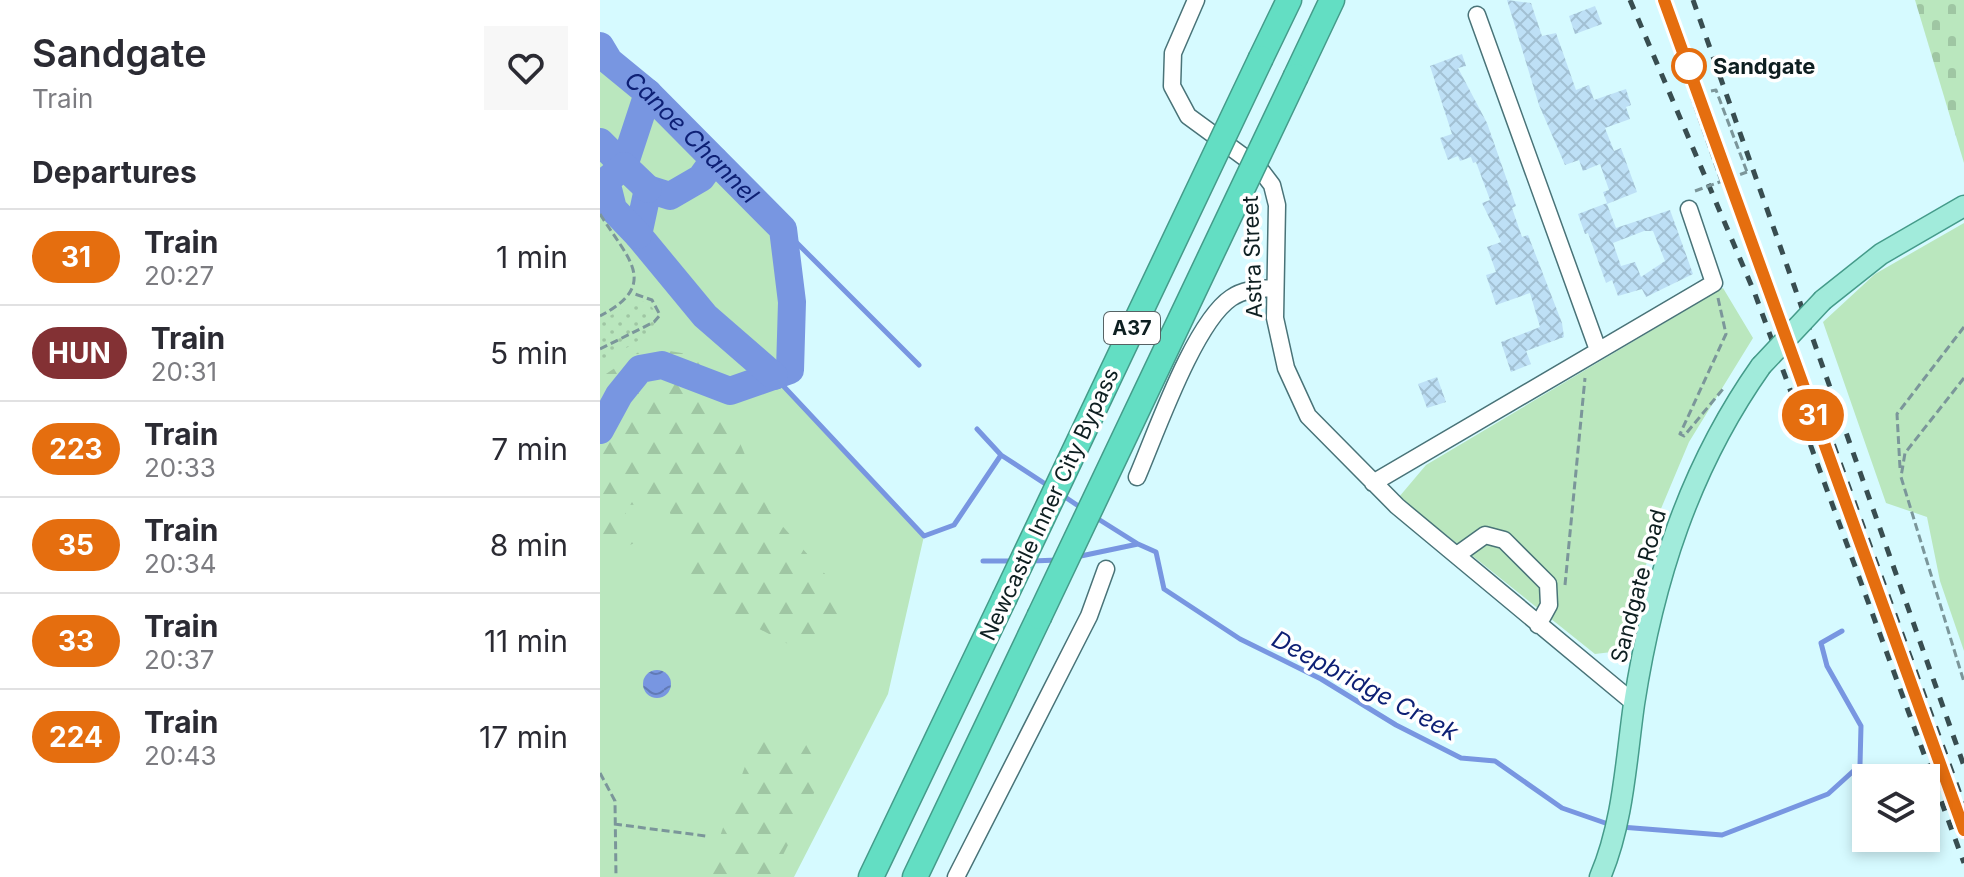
<!DOCTYPE html>
<style>
:root{--surface:#fff;--page:#f7f7f7;--text:#2b2b33;--muted:#7c7c81;--line:#e1e1e2}
body{margin:0;font-family:Inter,sans-serif;background:var(--page);color:var(--text);height:100vh;display:flex;flex-direction:column;font-size:30px;white-space:nowrap}
*{box-sizing:border-box;margin:0}
p{font-size:26px;color:var(--muted)}
.icon{flex:none;width:44px;height:44px;fill:none;stroke:currentColor;stroke-width:2;stroke-linecap:round;stroke-linejoin:round}
.map{position:relative;flex:1;overflow:hidden}
.details{display:flex;flex-direction:column;background:var(--surface);width:600px}
.details>*{flex:none}
.badge{padding:0 16px;border-radius:26px;font-size:28px;line-height:52px}
.controls{position:absolute;left:1252px;top:764px;display:grid;gap:16px}
.controls a{display:grid;place-items:center;width:88px;height:88px;border-radius:0px;background:var(--surface);box-shadow:0 4px 12px #0003;font-size:40px}
.map>.badge{position:absolute;translate:-50% -50%;box-shadow:0 0 0 4px #fff}
h2{padding:0 32px;font-size:30px;line-height:72px}
.round{display:grid;place-items:center;flex:none;width:84px;height:84px;border-radius:0px;background:var(--page)}
.overview{display:flex;align-items:center;justify-content:space-between;height:136px;padding:0 32px}
h1{font-size:38px;font-weight:600;line-height:60px}
ul{padding:0;list-style:none}
li{display:flex;align-items:center;gap:24px;height:96px;padding:0 32px;border-top:2px solid var(--line)}
li div{flex:1}
li b{display:block;font-size:30px}
li em{font-style:normal}
li .badge{min-width:88px;font-weight:700;text-align:center}
main{display:flex;flex:1;min-height:0}
.map>svg:first-child{display:block}
.grass{fill:#bae7be}
.forest{fill:url(#forest-firs)}
.cemetery{fill:url(#cemetery-stones)}
.garden{fill:url(#garden-dots)}
.water{fill:url(#water-waves)}
.lines{fill:none;stroke-linecap:round;stroke-linejoin:round}
.stream{stroke:#7896e1;stroke-width:5}
.river{stroke:#7896e1;stroke-width:28}
.building{fill:url(#building-cross-hatch);fill-rule:evenodd}
.minor-casing{stroke:#497378;stroke-width:19}
.major-casing{stroke:#459b8a;stroke-width:23}
.highway-casing{stroke:#459b8a;stroke-width:27}
.path{stroke:#7b969a;stroke-width:3;stroke-dasharray:8 4;stroke-linecap:butt}
.minor{stroke:#fff;stroke-width:16}
.major{stroke:#a1ebdb;stroke-width:20}
.highway{stroke:#63dec3;stroke-width:24}
.rail{stroke:#384d50;stroke-width:5;stroke-dasharray:10 10;stroke-linecap:butt}
.major-bridge-casing{stroke:#459b8a;stroke-width:23;stroke-linecap:butt}
.highway-bridge-casing{stroke:#459b8a;stroke-width:27;stroke-linecap:butt}
.path-bridge{stroke:#7b969a;stroke-width:3;stroke-dasharray:8 4;stroke-linecap:butt}
.major-bridge{stroke:#a1ebdb;stroke-width:20}
.highway-bridge{stroke:#63dec3;stroke-width:24}
.line-casing{stroke:#fff;stroke-width:18}
.line{stroke:#e56e0f;stroke-width:12}
.stop-dot{fill:#fff;stroke:#e56e0f;stroke-width:4}
.labels{text-anchor:middle;stroke-width:7;stroke-linejoin:round;paint-order:stroke}
.shield{fill:#fff;stroke:#566264;stroke-width:2}
.shield-label{font-size:20px;font-weight:bold;fill:#0e1f21}
.stop-label{font-size:22px;font-weight:bold;fill:#0e1f21;stroke:#fff;text-anchor:start}
.street-label{font-size:22px;fill:#0e1f21;stroke:#fff}
.water-label{font-size:24px;font-style:italic;fill:#0e2075;stroke:#fff}
</style>
<main>
<section class="details">
<div class="overview"><div><h1>Sandgate</h1><p>Train</p></div><a class="round"><svg class="icon" aria-label="heart" viewBox="0 0 24 24"><path d="M12 20l-8-8c-3-5 5-10 8-4 3-6 11-1 8 4z"/></svg></a></div>
<h2>Departures</h2>
<ul>
<li><span class="badge" style="background:#e56e0f;color:#fff">31</span><div><b>Train</b><p>20:27</p></div><em>1 min</em></li>
<li><span class="badge" style="background:#833134;color:#fff">HUN</span><div><b>Train</b><p>20:31</p></div><em>5 min</em></li>
<li><span class="badge" style="background:#e56e0f;color:#fff">223</span><div><b>Train</b><p>20:33</p></div><em>7 min</em></li>
<li><span class="badge" style="background:#e56e0f;color:#fff">35</span><div><b>Train</b><p>20:34</p></div><em>8 min</em></li>
<li><span class="badge" style="background:#e56e0f;color:#fff">33</span><div><b>Train</b><p>20:37</p></div><em>11 min</em></li>
<li><span class="badge" style="background:#e56e0f;color:#fff">224</span><div><b>Train</b><p>20:43</p></div><em>17 min</em></li>
</ul>
</section>
<div class="map">
<svg width="1364" height="877" viewBox="0 0 1364 877">
<defs>
<pattern id="forest-firs" width="22" height="20" patternUnits="userSpaceOnUse" patternTransform="scale(2)"><rect width="22" height="20" fill="#bae7be"/><path d="M5 1l3.5 6h-7zM16 11l3.5 6h-7z" fill="#9fc6a3"/></pattern>
<pattern id="cemetery-stones" width="16" height="16" patternUnits="userSpaceOnUse" patternTransform="scale(2)"><rect width="16" height="16" fill="#bae7be"/><path d="M2 7V4a2 2 0 0 1 4 0v3zM10 15v-3a2 2 0 0 1 4 0v3z" fill="#9fc6a3"/></pattern>
<pattern id="garden-dots" width="8" height="8" patternUnits="userSpaceOnUse" patternTransform="scale(2)"><rect width="8" height="8" fill="#bae7be"/><path d="M2 2h.1M6 6h.1" fill="none" stroke="#9fc6a3" stroke-width="1.8" stroke-linecap="round"/></pattern>
<pattern id="water-waves" width="16" height="10" patternUnits="userSpaceOnUse" patternTransform="scale(2)"><rect width="16" height="10" fill="#7896e1"/><path d="M0 5q4-4 8 0t8 0" fill="none" stroke="#617ab6"/></pattern>
<pattern id="building-cross-hatch" width="8" height="8" patternUnits="userSpaceOnUse" patternTransform="scale(2)"><rect width="8" height="8" fill="#bee0f6"/><path d="M0 0l8 8M0 8l8-8" fill="none" stroke="#a2c0d3"/></pattern>
</defs>
<rect width="100%" height="100%" fill="#d6faff"/>
<path class="grass" d="M0 46 9 61 48 93 183 229 192 302 190 370 175 377 324 536 288 694 194 877H0Z
M1364 223V651L1340 581 1327 517 1286 503 1223 322 1275 274Z
M1123 288 1153 338 1089 442 1055 523 1028 650 995 654 799 497 826 465Z"/>
<path class="forest" d="M46 347 111 358 134 429 169 511 250 602 205 653 131 614 91 574 67 504 23 505 35 543 0 556V378Z
M158 730 205 743 223 775 172 877H101L114 853Z"/>
<path class="cemetery" d="M1315 0H1364V163Z"/>
<path class="garden" d="M39 300C54 305 57 312 59 328L0 364V321Z"/>
<path class="water" d="M43 684a14 14 0 1 1 28 0a14 14 0 1 1-28 0Z"/>
<g class="lines">
<path class="stream" d="M183 229 319 365
M174 376 324 536 354 525 401 455 450 487
M377 429 401 455
M462 495 483 509
M538 544 556 552 564 589 640 639 721 679 796 725 861 758 895 761 962 808 1011 825
M476 557 538 544 495 517
M383 561H414
M432 561 458 560
M1021 827 1122 835 1228 794 1260 765 1261 726 1227 666 1221 643 1242 631"/>
<g class="river">
<path id="s1" d="M0 46 9 61 48 93 183 229 192 302 190 370 130 391 62 365 40 369 19 395 0 430"/>
<path d="M0 142 24 166 48 93"/>
<path d="M114 160 101 178 70 196 48 189 38 235 105 316 174 376"/>
<path d="M38 235 13 209 6 181 24 166 48 189"/>
</g>
</g>
<path class="building" d="M907 0 931 3 942 36 956 33 976 90 989 85 994 100 1026 89 1031 105 1026 107 1030 119 1005 128 1014 151 1021 148 1037 192 1007 204 1016 228 1070 210 1093 274 1046 297 1042 289 1018 296 1012 280 1006 283 988 233 985 234 978 214 1007 203 1003 192 1009 190 1000 164 983 171 979 160 965 165 939 105ZM1044 231H1053L1065 261 1041 277 1035 262 1021 266 1013 243Z
M995 6 1002 24 975 34 969 16Z
M862 54 866 66 858 68 887 123 916 206 912 208 922 237 928 235 962 323 964 337 926 351 931 364 911 372 901 342 940 327 930 293 896 305 886 275 896 272 887 247 901 242 882 203 890 200 876 162 873 163 871 157 860 161 858 156 848 160 840 138 852 134 830 66Z
M837 377 846 402 827 408 818 384Z"/>
<g class="lines">
<g class="minor-casing">
<path id="minor" d="M596 0 573 53 572 86 588 116 659 168 672 185 677 205 675 318 686 368 708 416 797 506 1034 703
M877 15 998 350
M537 477C556 433 594 323 631 298 644 289 658 289 673 288
M773 483 1114 283 1089 209
M857 555 885 535 904 540 948 584 949 605 938 625
M356 877 489 616 506 569"/>
</g>
<g class="major-casing">
<path id="major" d="M1223 300 1281 254 1364 206
M1000 877C1023 824 1026 761 1034 704 1053 581 1089 468 1161 366"/>
</g>
<g class="highway-casing">
<path id="highway" d="M661 58 689 0
M696 76 732 0
M271 877 404 599
M315 877 439 617"/>
</g>
<path class="path" d="M1111 91 1116 90 1147 172
M1096 97 1092 99 1121 181
M0 214C27 258 61 284 0 316
M1118 298 1126 334 1080 434 1084 436 1123 389
M0 349 54 322 60 315 52 300 32 293
M1364 378 1305 453 1301 477 1364 682
M1300 468 1297 414 1364 327
M965 585 985 378
M0 773 15 801 16 877
M14 824 106 836"/>
<use href="#minor" class="minor"/>
<use href="#major" class="major"/>
<use href="#highway" class="highway"/>
<path class="rail" d="M1030 0 1155 294 1364 863
M1064 0 1210 405
M1093 0 1364 766
M1213 388 1364 805"/>
<g class="major-bridge-casing">
<path id="major-bridge" d="M1161 366 1223 300"/>
</g>
<g class="highway-bridge-casing">
<path id="highway-bridge" d="M404 599 661 58
M439 617 696 76"/>
</g>
<path class="path-bridge" d="M1095 191 1147 172"/>
<use href="#major-bridge" class="major-bridge"/>
<use href="#highway-bridge" class="highway-bridge"/>
</g>
<g class="lines">
<g class="line-casing">
<path id="line" d="M1064 0 1364 830"/>
</g>
<use href="#line" class="line"/>
</g>
<circle class="stop-dot" cx="1089" cy="66" r="16"/>
<g class="labels">
<rect class="shield" x="504" y="312" width="56" height="32" rx="6"/>
<g class="shield-label">
<text x="532" y="335">A37</text>
</g>
<g class="stop-label">
<text x="1113" y="74">Sandgate</text>
</g>
<g class="street-label">
<text transform="translate(652 257) rotate(-92)" y="8">Astra Street</text>
<text transform="translate(449 504) rotate(-65)" y="8">Newcastle Inner City Bypass</text>
<text transform="translate(1038 586) rotate(-75)" y="8">Sandgate Road</text>
</g>
<g class="water-label">
<text dy="8" stroke="none"><textPath href="#s1" startOffset="130">Canoe Channel</textPath></text>
<text transform="translate(765 686) rotate(28)" y="8">Deepbridge Creek</text>
</g>
</g>
</svg>
<div class="controls">
<a><svg class="icon" aria-label="layers" viewBox="0 0 24 24"><path d="M12 4l9 5-9 5-9-5zM3 14l9 5 9-5"/></svg></a>
</div>
<b class="badge" style="left:1213px;top:415px;background:#e56e0f;color:#fff">31</b>
</div>
</main>
